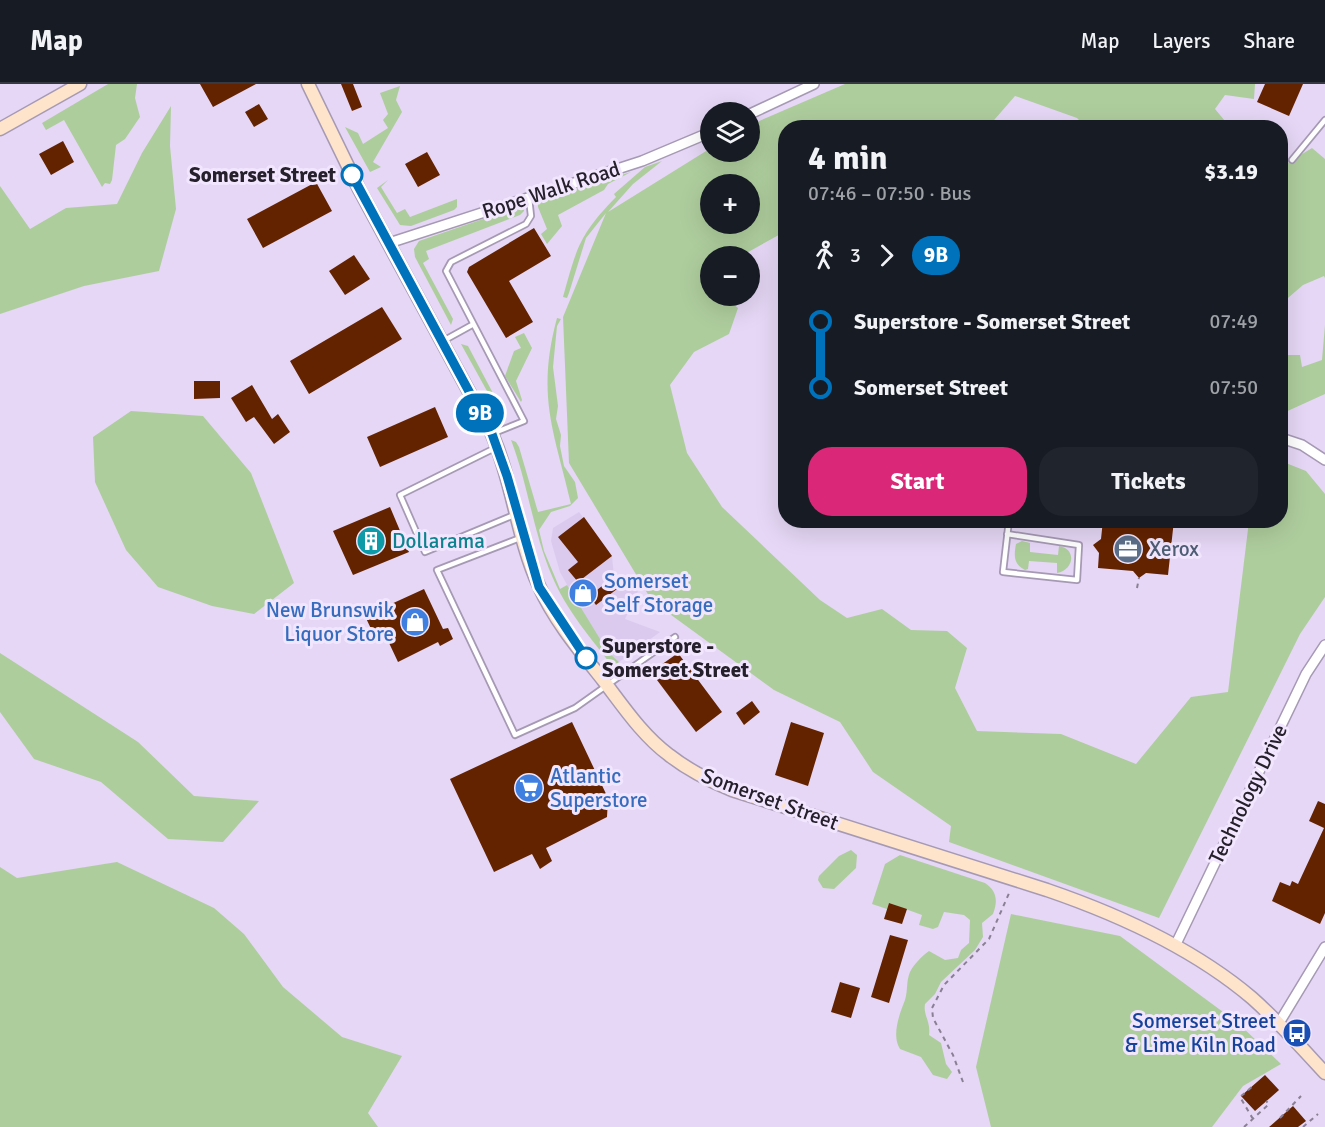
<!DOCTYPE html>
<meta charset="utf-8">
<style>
:root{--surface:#171b24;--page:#20242c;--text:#f1f3f6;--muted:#9ea1a6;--line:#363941;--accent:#db2777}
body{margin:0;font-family:Signika,sans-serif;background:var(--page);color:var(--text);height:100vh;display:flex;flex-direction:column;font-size:22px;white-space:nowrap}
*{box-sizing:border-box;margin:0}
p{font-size:20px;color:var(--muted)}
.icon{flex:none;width:33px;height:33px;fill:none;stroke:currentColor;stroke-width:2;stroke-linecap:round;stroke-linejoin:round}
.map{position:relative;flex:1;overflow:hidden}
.drawer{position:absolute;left:778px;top:36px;width:510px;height:408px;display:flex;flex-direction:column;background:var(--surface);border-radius:24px;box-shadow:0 6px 24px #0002}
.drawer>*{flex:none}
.badge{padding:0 12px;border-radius:20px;font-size:21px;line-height:39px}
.buttons{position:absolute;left:700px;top:18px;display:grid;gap:12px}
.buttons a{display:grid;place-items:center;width:60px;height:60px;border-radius:50%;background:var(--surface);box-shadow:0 6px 24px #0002;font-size:30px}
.map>.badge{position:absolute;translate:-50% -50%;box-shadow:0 0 0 3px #fff}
.legs{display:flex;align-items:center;gap:9px;height:66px;padding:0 30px;font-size:20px}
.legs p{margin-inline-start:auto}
.overview{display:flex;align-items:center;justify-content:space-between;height:102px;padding:0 30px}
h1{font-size:33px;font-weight:700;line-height:45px}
.primary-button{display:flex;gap:12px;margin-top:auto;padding:12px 30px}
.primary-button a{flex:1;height:69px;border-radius:24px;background:var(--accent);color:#fff;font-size:24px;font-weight:700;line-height:69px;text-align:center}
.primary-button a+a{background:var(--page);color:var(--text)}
ul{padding:0 30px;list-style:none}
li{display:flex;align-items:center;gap:21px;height:66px;font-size:22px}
li i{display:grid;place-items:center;width:9px;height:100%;margin:0 8px;background:currentColor}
li i::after{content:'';width:15px;height:15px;margin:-8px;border:4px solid;border-radius:50%;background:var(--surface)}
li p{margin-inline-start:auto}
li:first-child i{background:linear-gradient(#0000 50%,currentColor 0)}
li:last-child i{background:linear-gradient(currentColor 50%,#0000 0)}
header{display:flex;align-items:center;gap:36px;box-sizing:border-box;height:84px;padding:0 30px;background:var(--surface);border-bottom:2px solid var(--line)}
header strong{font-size:28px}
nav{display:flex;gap:33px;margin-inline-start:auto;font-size:21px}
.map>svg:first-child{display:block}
.built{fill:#dbcaee}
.green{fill:#aecd9d;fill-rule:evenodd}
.building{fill:#642300}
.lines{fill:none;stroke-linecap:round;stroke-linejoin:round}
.lane-casing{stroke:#a699b4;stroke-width:8}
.street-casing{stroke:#a699b4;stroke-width:12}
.secondary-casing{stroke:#a699b4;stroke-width:15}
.path{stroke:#8a8095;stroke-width:2;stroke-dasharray:4.5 4.5;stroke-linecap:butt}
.lane{stroke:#fff;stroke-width:4.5}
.street{stroke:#fff;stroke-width:9}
.secondary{stroke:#fde4ca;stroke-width:12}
.line-1-casing{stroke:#fff;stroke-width:14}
.line-1{stroke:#0072bc;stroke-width:9}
.stop-1-dot{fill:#fff;stroke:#0072bc;stroke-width:3}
.labels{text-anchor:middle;stroke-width:6;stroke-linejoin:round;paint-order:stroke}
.stop-label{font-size:21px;font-weight:bold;fill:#25202b;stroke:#f1e6fe;text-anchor:end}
.street-label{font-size:21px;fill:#25202b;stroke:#f1e6fe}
.culture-label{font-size:21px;fill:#0d838f;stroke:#f1e6fe;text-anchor:start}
.service-label{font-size:21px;fill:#4e5e75;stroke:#f1e6fe;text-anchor:start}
.shop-label{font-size:21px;fill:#366cbe;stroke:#f1e6fe;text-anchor:start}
.transit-label{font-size:21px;fill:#164399;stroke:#f1e6fe;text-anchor:end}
</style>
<header>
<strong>Map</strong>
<nav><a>Map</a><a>Layers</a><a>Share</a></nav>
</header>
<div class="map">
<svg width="1325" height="1043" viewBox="0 0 1325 1043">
<rect width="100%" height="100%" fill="#e5d7f5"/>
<path class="built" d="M579 428 612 472 614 493 638 507 625 535 660 548 619 578 608 568 580 524 560 488 551 457 553 444Z"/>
<path class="green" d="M108 0H137L135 14 140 33 125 55 116 61 112 96 110 100 105 99 102 103 64 36 46 46 42 39Z
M845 0H1255L1254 15 1225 11 1215 25 1230 43H1086L1077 34 1015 12 988 43 786 44V147L741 172H711V191L705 196 711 201V212H723L738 224 729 250 694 268 670 301 687 369 722 423 820 516 847 534 882 525 911 546 947 547 967 564 955 604 977 647 1061 650 1136 680 1191 613 1228 608 1249 437 1281 436V377L1306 387 1325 410V513L1300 550 1159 834 949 758 951 742 873 688 840 638 774 606 652 517 569 379 563 233 606 129 586 154 569 209 567 214 563 213C577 163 579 151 616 113L614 110 645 83 662 77 633 100 608 128 711 64V68H750V41ZM711 100H750V140H711Z
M400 2 396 16 402 28 373 78 381 83 370 88 345 43 358 49 363 60 388 44 383 36 388 30 380 9Z
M171 22 170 62 176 125 159 187 84 202 0 230V102L30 145 66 124 117 120 142 69Z
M1312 64 1325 75V194L1324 192 1303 201 1281 220V83Z
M631 88 608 100 604 106 558 131 562 142 547 160 541 150 547 145 538 123V116Z
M388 96 381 103 397 129 405 125 410 133 457 115V123L454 126 411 142 400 141 377 104Z
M524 121V127L520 131 426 167 429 175 423 179 453 235 451 241 415 173 414 165 419 157Z
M557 234 561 235 557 242 553 283 558 322 556 335 561 351 560 362 564 382 575 398 578 414 570 422 551 428 539 446 544 467 560 505 567 501 608 568 619 578 613 583C591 554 566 526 552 492 533 448 528 400 511 356L516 358 519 363 538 428 571 420C554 347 536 312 557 234Z
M1325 241V310L1281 330V271H1300L1302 283 1322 276Z
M524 249 532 264 516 297 522 316 521 318 505 292 514 267 521 264 515 253Z
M461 260 468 262 504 330 503 336Z
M131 327 203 332 251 389 294 499 254 530 212 522 158 503 126 466 95 398 93 353Z
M1022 457 1030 459V468L1058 471 1059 462C1077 465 1074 486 1057 489V479L1029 477 1028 485 1025 486C1013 480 1014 471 1016 460Z
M0 569 138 658 194 712 259 717 223 758 168 755 101 698 34 675 0 628Z
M851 766 857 771 856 784 834 805 823 804 818 796 819 792 839 772Z
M900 771 985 799C997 807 998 817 993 830L982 839 983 853 975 866 941 898 935 910 925 920C923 932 931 937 929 951L941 959 946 980 952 988 947 995 933 991 921 973 900 965C891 951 900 929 905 916 908 907 906 897 910 888 914 880 922 872 929 867L945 876 958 874 961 866 969 859 970 836 964 831 944 828 938 843 933 845 919 841 922 831 889 819 887 825 872 820 885 780Z
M117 778 214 824 244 850 283 903 342 953 402 972 368 1029 378 1043H0V783L17 794Z
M1011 830 1120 852 1238 939 1281 980 1243 1002 1212 1043H991L976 983Z"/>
<path class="building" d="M200 0H256L213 23Z
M341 0H353L362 23 352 27Z
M1265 0H1303L1289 32 1257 18Z
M259 20 268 35 254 43 245 28Z
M63 57 74 78 51 91 39 70Z
M427 68 440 91 418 103 405 80Z
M316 98 332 127 263 164 247 135Z
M534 144 551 172 509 197 533 238 506 254 467 188 469 183Z
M354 171 370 195 345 211 329 187Z
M382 223 402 255 309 310 290 277Z
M194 297H220V314L194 315Z
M252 301 272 335 278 330 290 348 274 360 254 333 246 338 231 314Z
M435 323 448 353 380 383 367 353Z
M390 423 409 468 353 491 333 447Z
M584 433 612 472 578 498 568 486 578 478 558 453Z
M1103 436H1174L1168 491 1146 489 1139 494 1133 487 1098 484 1099 469 1093 461 1101 455Z
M614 493 621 502 596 521 589 512Z
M424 505 443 545 448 544 453 555 440 562 438 558 398 578 382 544 373 549 365 532Z
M678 569 722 628 696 648 651 588Z
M752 617 760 628 744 641 736 629Z
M572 638 608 714 607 733 546 764 552 777 540 785 532 770 494 788 450 695Z
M791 638 824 649 808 702 775 691Z
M1318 717 1325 720V829L1320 840 1272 817 1280 798 1290 802 1292 797 1298 800 1324 744 1309 737Z
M889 819 907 825 902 840 884 835Z
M890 851 908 856 889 919 871 913Z
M840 898 860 904 851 934 831 928Z
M1265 991 1279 1006 1255 1027 1241 1012Z
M1293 1022 1306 1037 1298 1043H1269Z"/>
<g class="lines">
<g class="lane-casing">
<path id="lane" d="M1292 76 1325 36
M443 257 472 241
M494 349 524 337 446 187 451 178 526 140 531 132 529 114
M495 364 400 411 425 468 514 431
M1007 450 1079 461 1077 496 1003 488 1009 436
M520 454 437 486 515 651 575 624 675 553"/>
</g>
<g class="street-casing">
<path id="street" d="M750 30 814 0
M389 159 642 77 711 48
M1281 354 1302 361 1325 376
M1175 862 1306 590 1325 561
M1279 939 1325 863"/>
</g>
<g class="secondary-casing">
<path id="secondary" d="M308 0 359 105 492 350C513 399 517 454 539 502 554 536 580 567 603 596 623 622 642 651 669 671 688 686 710 697 732 706L1047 806C1120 831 1193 864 1252 914 1278 937 1301 963 1325 989
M0 45 80 0"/>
</g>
<path class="path" d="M1137 504 1139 494
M963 998 953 971 933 934 932 924 944 901 989 855 1010 807
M1280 1034 1301 1012
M1253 1035 1240 1013 1253 1002
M1244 1043 1269 1020 1266 1017
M1303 1043 1318 1030"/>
<use href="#lane" class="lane"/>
<use href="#street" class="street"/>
<use href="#secondary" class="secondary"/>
</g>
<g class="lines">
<g class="line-1-casing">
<path id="line-1" d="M352 91 492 350 507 392 539 503 586 574"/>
</g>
<use href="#line-1" class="line-1"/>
</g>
<defs>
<g id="building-disc" transform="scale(1.5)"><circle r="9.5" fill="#0f9aa8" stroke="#f1e6fe"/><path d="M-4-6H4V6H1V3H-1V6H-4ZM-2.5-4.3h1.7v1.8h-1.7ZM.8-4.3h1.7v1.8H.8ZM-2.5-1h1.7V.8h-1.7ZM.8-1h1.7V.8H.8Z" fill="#fff"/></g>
<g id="office-disc" transform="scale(1.5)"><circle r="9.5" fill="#5c6f8a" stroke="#f1e6fe"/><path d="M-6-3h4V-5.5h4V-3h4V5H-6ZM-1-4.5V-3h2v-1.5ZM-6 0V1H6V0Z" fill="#fff"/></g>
<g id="shop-disc" transform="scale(1.5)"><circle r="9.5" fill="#3f7fe0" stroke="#f1e6fe"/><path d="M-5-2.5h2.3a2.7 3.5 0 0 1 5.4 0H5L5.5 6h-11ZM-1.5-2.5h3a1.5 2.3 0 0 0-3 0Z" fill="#fff"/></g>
<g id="supermarket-disc" transform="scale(1.5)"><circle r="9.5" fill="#3f7fe0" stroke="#f1e6fe"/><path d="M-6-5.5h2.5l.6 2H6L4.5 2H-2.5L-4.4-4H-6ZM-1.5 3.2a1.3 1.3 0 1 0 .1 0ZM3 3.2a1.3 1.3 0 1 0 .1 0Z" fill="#fff"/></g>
<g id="bus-disc" transform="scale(1.5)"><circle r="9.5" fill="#1a4fb4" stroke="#f1e6fe"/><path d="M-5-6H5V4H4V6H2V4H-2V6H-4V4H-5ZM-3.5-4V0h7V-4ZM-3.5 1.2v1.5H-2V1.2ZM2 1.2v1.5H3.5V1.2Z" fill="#fff"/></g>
</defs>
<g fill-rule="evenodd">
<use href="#building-disc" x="371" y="457"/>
<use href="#office-disc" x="1128" y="465"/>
<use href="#shop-disc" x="583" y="509"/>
<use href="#shop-disc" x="415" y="538"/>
<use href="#supermarket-disc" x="529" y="704"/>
<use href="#bus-disc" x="1297" y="949"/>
</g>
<g class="stop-1-dot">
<circle cx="352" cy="91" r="10"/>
<circle cx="586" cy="574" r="10"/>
</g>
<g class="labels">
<g class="stop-label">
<text x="336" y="98">Somerset Street</text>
<text x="602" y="569" text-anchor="start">Superstore -<tspan x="602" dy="24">Somerset Street</tspan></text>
</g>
<g class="street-label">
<text transform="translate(551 106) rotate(-18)" y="7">Rope Walk Road</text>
<text transform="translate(1248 710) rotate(-64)" y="7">Technology Drive</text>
<text transform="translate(770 715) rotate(20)" y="7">Somerset Street</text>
</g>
<g class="culture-label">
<text x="392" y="464">Dollarama</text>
</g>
<g class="service-label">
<text x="1149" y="472">Xerox</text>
</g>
<g class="shop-label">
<text x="604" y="504">Somerset<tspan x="604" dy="24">Self Storage</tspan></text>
<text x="394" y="533" text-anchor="end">New Brunswik<tspan x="394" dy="24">Liquor Store</tspan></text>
<text x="550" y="699">Atlantic<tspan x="550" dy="24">Superstore</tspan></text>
</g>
<g class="transit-label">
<text x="1276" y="944">Somerset Street<tspan x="1276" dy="24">&amp; Lime Kiln Road</tspan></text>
</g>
</g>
</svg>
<div class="buttons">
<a><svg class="icon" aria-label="layers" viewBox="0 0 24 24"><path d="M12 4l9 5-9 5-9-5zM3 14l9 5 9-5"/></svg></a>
<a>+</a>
<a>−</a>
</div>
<b class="badge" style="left:480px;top:329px;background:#0072bc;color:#fff">9B</b>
<section class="drawer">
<div class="overview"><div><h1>4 min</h1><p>07:46 – 07:50 · Bus</p></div><b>$3.19</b></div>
<div class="legs"><svg class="icon" aria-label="walk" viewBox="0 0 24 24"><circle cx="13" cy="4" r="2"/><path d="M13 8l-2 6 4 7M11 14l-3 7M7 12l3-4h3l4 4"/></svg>3<svg class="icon" aria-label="forward" viewBox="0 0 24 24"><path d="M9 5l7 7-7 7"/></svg><b class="badge" style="background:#0072bc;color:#fff">9B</b></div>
<ul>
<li><i style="color:#0072bc"></i><b>Superstore - Somerset Street</b><p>07:49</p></li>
<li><i style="color:#0072bc"></i><b>Somerset Street</b><p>07:50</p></li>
</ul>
<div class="primary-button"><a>Start</a><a>Tickets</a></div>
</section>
</div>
